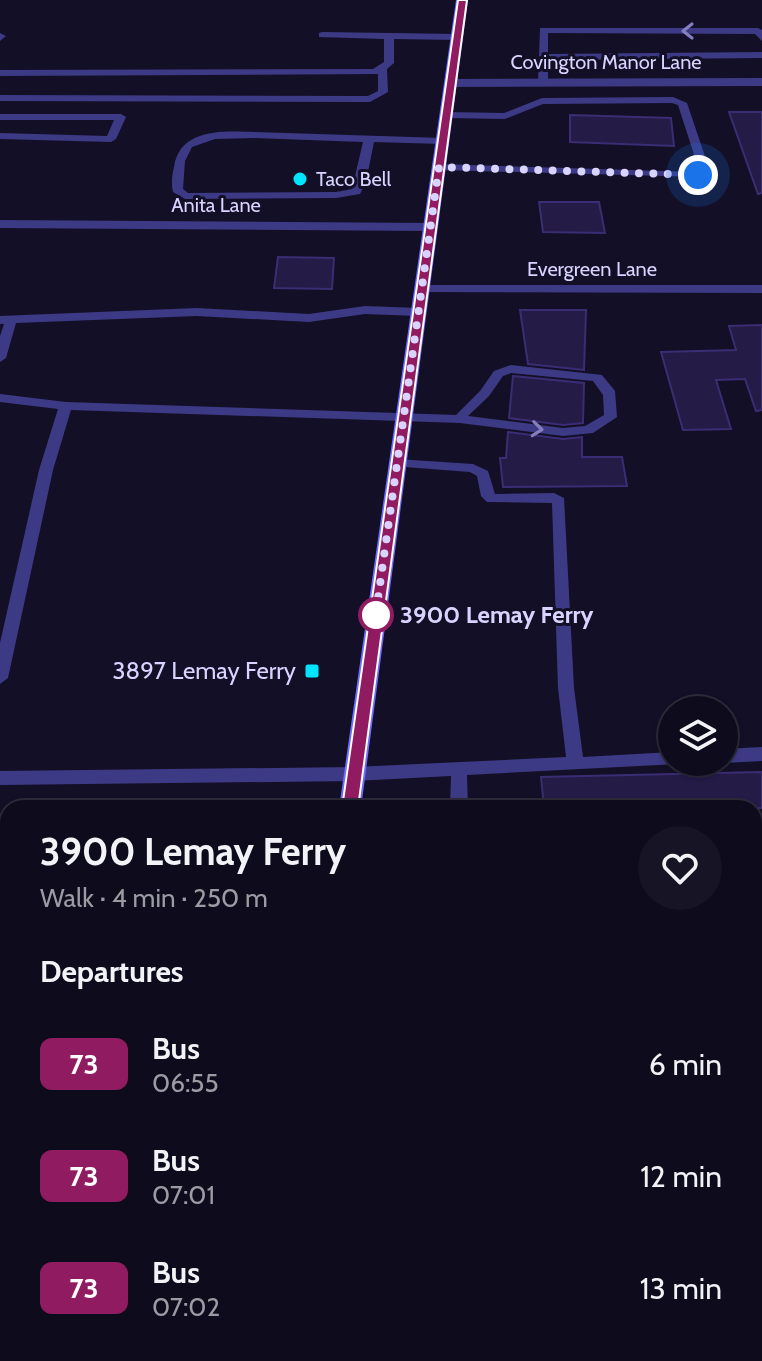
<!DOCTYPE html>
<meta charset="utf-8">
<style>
:root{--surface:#0e0b1c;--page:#171425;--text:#f1f3f6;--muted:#9b9ba3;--line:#2e2b3b}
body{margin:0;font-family:Cabin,sans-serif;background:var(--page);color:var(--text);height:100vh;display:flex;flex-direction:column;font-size:30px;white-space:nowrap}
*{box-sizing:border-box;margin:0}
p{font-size:26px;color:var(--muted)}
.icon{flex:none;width:44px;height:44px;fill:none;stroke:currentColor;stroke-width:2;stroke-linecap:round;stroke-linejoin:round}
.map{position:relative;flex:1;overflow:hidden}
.panel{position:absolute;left:0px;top:800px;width:762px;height:562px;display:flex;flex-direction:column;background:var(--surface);border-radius:24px 24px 0 0;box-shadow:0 2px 6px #0004,0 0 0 2px var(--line)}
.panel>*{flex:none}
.badge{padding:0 16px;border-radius:12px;font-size:28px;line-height:52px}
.tools{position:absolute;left:658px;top:696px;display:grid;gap:16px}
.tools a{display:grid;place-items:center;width:80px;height:80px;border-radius:50%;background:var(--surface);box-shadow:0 2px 6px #0004,0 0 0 2px var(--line);font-size:40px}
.you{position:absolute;width:40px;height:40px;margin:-20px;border:6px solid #fff;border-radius:50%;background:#1a73e8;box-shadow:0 0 0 12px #1a73e833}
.map>.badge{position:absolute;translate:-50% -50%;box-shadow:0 0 0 4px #fff}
h2{padding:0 40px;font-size:30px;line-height:72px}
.round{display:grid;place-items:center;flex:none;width:84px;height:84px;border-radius:42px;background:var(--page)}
.headline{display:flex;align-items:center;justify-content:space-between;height:136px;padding:0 40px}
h1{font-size:38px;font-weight:700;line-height:60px}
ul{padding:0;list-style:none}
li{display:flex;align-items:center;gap:24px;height:112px;padding:0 40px}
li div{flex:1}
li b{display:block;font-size:30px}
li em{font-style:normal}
li .badge{min-width:88px;font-weight:700;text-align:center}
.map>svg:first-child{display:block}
.building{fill:#241b47;stroke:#3b2d73;stroke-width:2}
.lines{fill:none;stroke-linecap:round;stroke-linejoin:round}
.service{fill:#3d3a85;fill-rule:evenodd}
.minor{fill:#3d3a85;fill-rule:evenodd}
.secondary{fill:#6f6bff;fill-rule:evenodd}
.oneway{stroke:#837fbc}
.line{fill:#901b61;stroke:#fff;stroke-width:2}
.walk{stroke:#d9d4ff;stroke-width:8;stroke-dasharray:0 14.4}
.poi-dot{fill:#00e5ff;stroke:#130f26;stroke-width:3}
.stop-dot{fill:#fff;stroke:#901b61;stroke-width:4}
.labels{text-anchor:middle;stroke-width:6;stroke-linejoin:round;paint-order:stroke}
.far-street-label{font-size:20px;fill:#d9d4ff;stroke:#130f26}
.far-poi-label{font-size:20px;fill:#d9d4ff;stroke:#130f26;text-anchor:start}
.stop-label{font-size:24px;font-weight:bold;fill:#d9d4ff;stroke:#130f26;text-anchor:start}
.poi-label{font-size:24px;fill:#d9d4ff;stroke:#130f26;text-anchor:end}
</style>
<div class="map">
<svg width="762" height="1361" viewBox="0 0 762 1361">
<rect width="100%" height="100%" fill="#130f26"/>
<path class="building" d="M729 112H762V193L758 194Z
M570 115 671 118 674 146 570 142Z
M539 202H599L605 233 543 232Z
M278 257 334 258 332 289 274 288Z
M520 310H586L584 370 528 364Z
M762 325V410L756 411 745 379 716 380 731 429 683 430 661 352 736 350 729 326Z
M513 376 584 383 583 423 563 425 509 418Z
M508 432 563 439 582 437V457H622L627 486 503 487 500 458H506Z
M762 772V808H544L541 777Z"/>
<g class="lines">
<path class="service" d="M540 28H758L762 30V41L755 34 548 33V54L762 52V58L548 60V83L543 86 538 83Z
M322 32 457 34 462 37 457 40 394 39V63L387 69 388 92 370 102 0 101V95L368 96 378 91V74L0 76V70L373 69 384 62V39L319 37V33Z
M0 33 6 36 0 41Z
M673 97 687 103 710 171 702 177 439 170 434 167 439 164 696 172 699 170 678 105 672 103 543 104 505 119 446 118 441 115 446 112 504 113 542 98Z
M0 114H121L126 117 116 139 111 142 0 139V133L107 136 114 120H0Z
M254 132 443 138 448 141 443 144 374 142 366 182 360 194 336 198 185 199 173 192C171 184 172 175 174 167 180 128 223 131 254 132ZM254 138 363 142 352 189 336 192 188 193 183 189 185 161 192 147 215 139Z
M365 306 418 308 424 312 418 316 365 314 309 322 197 316 16 323 6 358 0 362V336L4 324H0V316L197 308 309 314Z
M511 365 602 375 615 391 617 417 593 433 563 436 460 423 71 410 53 470 8 678 0 684V643L39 470 58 409 0 402V394L66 402 456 415 480 391 494 371ZM511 373 593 381 603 395 604 415 585 426 563 428 468 416 489 396 503 376Z
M397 459 473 464 488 471 495 494 554 493 564 498 574 688 583 757 672 752V762L678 764 467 775 468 808H450L451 776 354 781 0 785V771L354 767 566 757 558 688 552 503 487 502 481 496 477 476 470 472 392 466 390 463Z
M762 747V761L724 763 722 762 724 749Z
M754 1091H762V1111H754Z
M754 1270H762V1292H754Z
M470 1354H492L493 1361H469Z"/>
<path class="minor" d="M762 78V86L450 87 444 83 450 79Z
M0 220 431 223 438 227 431 231 0 228Z
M421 285H762V293L416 292V286Z"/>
<path class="secondary" d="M456 0H468L361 808H339Z
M233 1354H265L262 1361H230Z
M289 1354H318L321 1361H292Z"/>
</g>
<defs><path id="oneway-chevron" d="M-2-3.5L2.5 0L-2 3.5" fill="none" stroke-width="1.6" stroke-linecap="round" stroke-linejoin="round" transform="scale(2)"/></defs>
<g class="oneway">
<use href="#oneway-chevron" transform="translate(688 31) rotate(-180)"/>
<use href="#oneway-chevron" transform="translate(537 429) rotate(6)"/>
</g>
<path class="line" d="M458 0H467L358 808 350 815 342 808Z"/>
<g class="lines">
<path class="walk" d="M376 615 374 627 439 167 698 175"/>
</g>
<g class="poi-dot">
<circle cx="300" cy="179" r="8"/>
<rect x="304" y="663" width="16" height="16" rx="4"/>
</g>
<circle class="stop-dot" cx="376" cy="615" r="16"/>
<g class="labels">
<g class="far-street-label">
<text x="606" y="69">Covington Manor Lane</text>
<text x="216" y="212">Anita Lane</text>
<text x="592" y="276">Evergreen Lane</text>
</g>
<g class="far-poi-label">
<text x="316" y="186">Taco Bell</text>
</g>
<g class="stop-label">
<text x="400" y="623">3900 Lemay Ferry</text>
</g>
<g class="poi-label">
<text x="296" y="679">3897 Lemay Ferry</text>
</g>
</g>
</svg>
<div class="tools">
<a><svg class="icon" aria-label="layers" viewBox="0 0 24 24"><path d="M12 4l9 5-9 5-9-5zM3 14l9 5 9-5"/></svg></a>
</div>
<div class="you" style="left:698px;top:175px"></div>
<section class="panel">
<div class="headline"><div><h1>3900 Lemay Ferry</h1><p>Walk · 4 min · 250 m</p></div><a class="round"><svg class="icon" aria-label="heart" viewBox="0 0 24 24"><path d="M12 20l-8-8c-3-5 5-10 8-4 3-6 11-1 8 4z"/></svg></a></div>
<h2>Departures</h2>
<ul>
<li><span class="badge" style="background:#901b61;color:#fff">73</span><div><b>Bus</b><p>06:55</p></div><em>6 min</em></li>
<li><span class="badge" style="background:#901b61;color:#fff">73</span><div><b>Bus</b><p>07:01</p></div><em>12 min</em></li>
<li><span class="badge" style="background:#901b61;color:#fff">73</span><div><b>Bus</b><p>07:02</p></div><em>13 min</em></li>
</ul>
</section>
</div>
